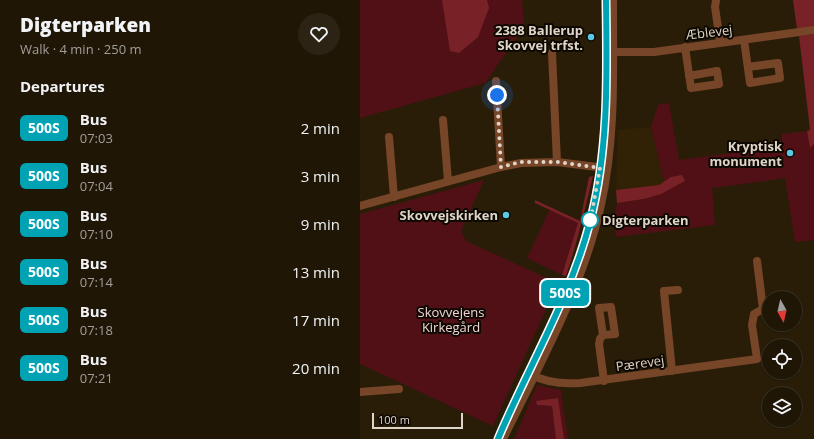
<!DOCTYPE html>
<meta charset="utf-8">
<style>
:root{--surface:#1f1606;--page:#2c2314;--text:#f1f3f6;--muted:#a19f9b;--line:#3c3528}
body{margin:0;font-family:"Open Sans",sans-serif;background:var(--page);color:var(--text);height:100vh;display:flex;flex-direction:column;font-size:15px;white-space:nowrap}
*{box-sizing:border-box;margin:0}
p{font-size:13px;color:var(--muted)}
.icon{flex:none;width:22px;height:22px;fill:none;stroke:currentColor;stroke-width:2;stroke-linecap:round;stroke-linejoin:round}
.map{position:relative;flex:1;overflow:hidden}
.side{display:flex;flex-direction:column;background:var(--surface);width:360px}
.side>*{flex:none}
.badge{padding:0 8px;border-radius:6px;font-size:14px;line-height:26px}
.needle{width:26px;rotate:172deg}
.fabs{position:absolute;left:402px;top:291px;display:grid;gap:8px}
.fabs a{display:grid;place-items:center;width:40px;height:40px;border-radius:50%;background:var(--surface);box-shadow:0 1px 3px #0004,0 0 0 1px var(--line);font-size:20px}
.scale{position:absolute;left:12px;bottom:10px;width:91px;box-sizing:border-box;padding-left:4px;border:2px solid #dfd6ca;border-top:0;font-size:11px;line-height:14px;white-space:nowrap;color:#dfd6ca;-webkit-text-stroke:3px #0e0802;paint-order:stroke}
.you{position:absolute;width:20px;height:20px;margin:-10px;border:3px solid #fff;border-radius:50%;background:#1a73e8;box-shadow:0 0 0 6px #1a73e833}
.map>.badge{position:absolute;translate:-50% -50%;box-shadow:0 0 0 2px #fff}
h2{padding:0 20px;font-size:15px;line-height:36px}
.round{display:grid;place-items:center;flex:none;width:42px;height:42px;border-radius:21px;background:var(--page)}
.headline{display:flex;align-items:center;justify-content:space-between;height:68px;padding:0 20px}
h1{font-size:19px;font-weight:800;line-height:30px}
ul{padding:0;list-style:none}
li{display:flex;align-items:center;gap:12px;height:48px;padding:0 20px}
li div{flex:1}
li b{display:block;font-size:15px}
li em{font-style:normal}
li .badge{min-width:44px;font-weight:700;text-align:center}
main{display:flex;flex:1;min-height:0}
.map>svg:first-child{display:block}
.built{fill:#322205}
.green{fill:#511016}
.forest{fill:#782127}
.lines{fill:none;stroke-linecap:round;stroke-linejoin:round}
.minor{stroke:#774528;stroke-width:8}
.line-casing{stroke:#fff;stroke-width:9}
.line{stroke:#00a3b4;stroke-width:6}
.walk{stroke:#dfd6ca;stroke-width:4;stroke-dasharray:0 7.2}
.poi-dot{fill:#5ac8e5;stroke:#0e0802;stroke-width:1.5}
.stop-dot{fill:#fff;stroke:#00a3b4;stroke-width:2}
.labels{text-anchor:middle;stroke-width:4;stroke-linejoin:round;paint-order:stroke}
.poi-label{font-size:13px;font-weight:bold;fill:#dfd6ca;stroke:#0e0802;text-anchor:end}
.street-label{font-size:13px;fill:#dfd6ca;stroke:#0e0802}
.stop-label{font-size:13px;font-weight:bold;fill:#dfd6ca;stroke:#0e0802;text-anchor:start}
.park-label{font-size:13px;fill:#f0d5d4;stroke:#0e0802}
</style>
<main>
<section class="side">
<div class="headline"><div><h1>Digterparken</h1><p>Walk · 4 min · 250 m</p></div><a class="round"><svg class="icon" aria-label="heart" viewBox="0 0 24 24"><path d="M12 20l-8-8c-3-5 5-10 8-4 3-6 11-1 8 4z"/></svg></a></div>
<h2>Departures</h2>
<ul>
<li><span class="badge" style="background:#00a3b4;color:#fff">500S</span><div><b>Bus</b><p>07:03</p></div><em>2 min</em></li>
<li><span class="badge" style="background:#00a3b4;color:#fff">500S</span><div><b>Bus</b><p>07:04</p></div><em>3 min</em></li>
<li><span class="badge" style="background:#00a3b4;color:#fff">500S</span><div><b>Bus</b><p>07:10</p></div><em>9 min</em></li>
<li><span class="badge" style="background:#00a3b4;color:#fff">500S</span><div><b>Bus</b><p>07:14</p></div><em>13 min</em></li>
<li><span class="badge" style="background:#00a3b4;color:#fff">500S</span><div><b>Bus</b><p>07:18</p></div><em>17 min</em></li>
<li><span class="badge" style="background:#00a3b4;color:#fff">500S</span><div><b>Bus</b><p>07:21</p></div><em>20 min</em></li>
</ul>
</section>
<div class="map">
<svg width="454" height="439" viewBox="0 0 454 439">
<rect width="100%" height="100%" fill="#291d08"/>
<path class="built" d="M291 127 304 182 299 185 289 187 256 190 258 130Z"/>
<path class="green" d="M0 0H162L164 27 125 83 0 118Z
M309 103 319 160 422 146V134L447 131 450 147 454 144V240L435 242 425 178 353 188 352 187 355 225 256 237 254 220 257 203 284 199 311 177 304 182 291 127 298 105Z
M124 180 101 231 106 241 198 283 133 426 0 364V214Z
M190 209 218 223 202 275 167 258Z
M177 385 201 390 208 439H204L198 398 177 405 192 406 196 439H154Z"/>
<path class="forest" d="M82 0H127L129 8 118 37 99 53 90 51Z
M433 0H454V27L437 29Z
M454 34V144L450 148 447 131 450 130 439 36Z
M322 175 325 181 301 194 284 199 257 203 256 190 299 185 311 177Z
M233 176C225 210 217 243 206 276L202 275 218 223 175 203V200L220 221 229 177Z
M198 398 204 439H196L192 406 177 405 176 401Z"/>
<g class="lines">
<path class="minor" d="M356 0 355 7 360 42
M384 40 390 83 420 78 418 63 388 67
M325 47 331 88 359 84 357 71 329 76
M248 52H294L454 30
M192 53 197 162
M136 81 141 167
M83 120 88 181
M29 137 34 197
M0 206 141 167 161 163 197 162 245 168
M243 335 255 334 251 307 239 308 243 335 240 339 239 344 244 381
M312 371 304 291 318 290
M170 374C184 382 204 384 220 383L397 359 392 325 394 314 403 309 397 261
M0 392 39 389
M147 419C177 355 210 292 229 223 249 152 247 73 246 0
M143 439C180 364 223 287 241 205 256 137 253 69 253 0"/>
</g>
<g class="lines">
<g class="line-casing">
<path id="line" d="M138 439C168 367 210 299 230 222 249 150 247 74 246 0"/>
</g>
<use href="#line" class="line"/>
<path class="walk" d="M137 95 141 167 161 162H197L240 168 230 223V220"/>
</g>
<g class="poi-dot">
<circle cx="231" cy="37" r="4"/>
<circle cx="430" cy="153" r="4"/>
<circle cx="146" cy="215" r="4"/>
</g>
<circle class="stop-dot" cx="230" cy="220" r="8"/>
<g class="labels">
<g class="poi-label">
<text x="223" y="35">2388 Ballerup<tspan x="223" dy="15">Skovvej trfst.</tspan></text>
<text x="422" y="151">Kryptisk<tspan x="422" dy="15">monument</tspan></text>
<text x="138" y="220">Skovvejskirken</text>
</g>
<g class="street-label">
<text transform="translate(349 32) rotate(-7)" y="5">Æblevej</text>
<text transform="translate(280 363) rotate(-8)" y="5">Pærevej</text>
</g>
<g class="stop-label">
<text x="242" y="225">Digterparken</text>
</g>
<g class="park-label">
<text x="91" y="317">Skovvejens<tspan x="91" dy="15">Kirkegård</tspan></text>
</g>
</g>
</svg>
<div class="fabs">
<a><svg class="needle" viewBox="-14 -14 28 28"><path d="M0-13l5 13h-10z" fill="#e53935"/><path d="M0 13l5-13h-10z" fill="#a19f9b"/></svg></a>
<a><svg class="icon" aria-label="locate" viewBox="0 0 24 24"><circle cx="12" cy="12" r="6"/><path d="M12 2v4M12 18v4M2 12h4M18 12h4"/></svg></a>
<a><svg class="icon" aria-label="layers" viewBox="0 0 24 24"><path d="M12 4l9 5-9 5-9-5zM3 14l9 5 9-5"/></svg></a>
</div>
<div class="scale">100 m</div>
<div class="you" style="left:137px;top:95px"></div>
<b class="badge" style="left:205px;top:293px;background:#00a3b4;color:#fff">500S</b>
</div>
</main>
